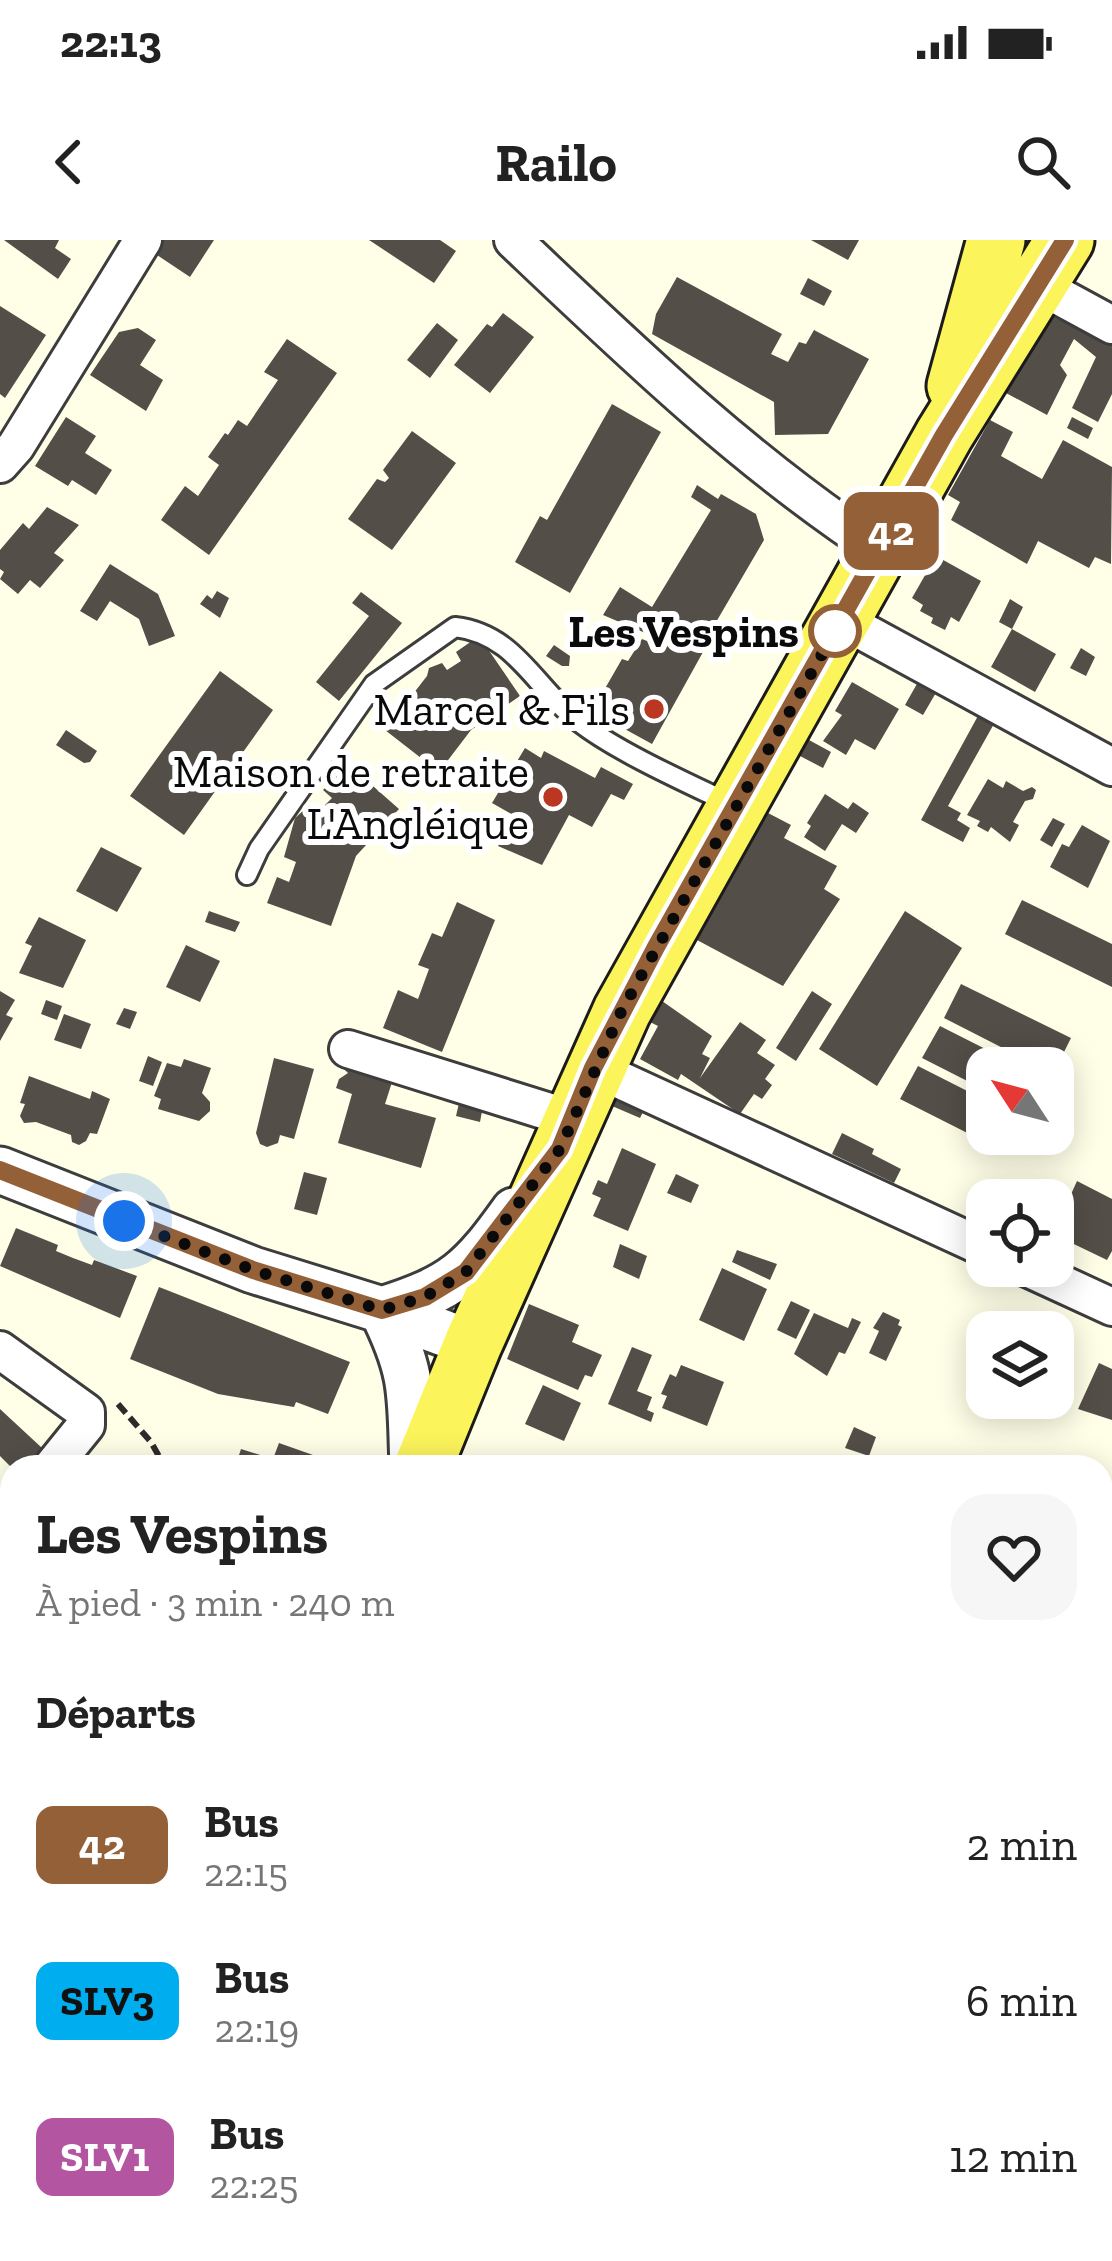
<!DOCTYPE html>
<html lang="fr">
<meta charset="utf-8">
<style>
:root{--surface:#fff;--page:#f6f6f6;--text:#222;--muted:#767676}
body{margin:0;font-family:"Zilla Slab",serif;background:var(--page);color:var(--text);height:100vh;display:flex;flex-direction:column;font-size:45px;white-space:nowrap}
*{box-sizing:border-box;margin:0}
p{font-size:39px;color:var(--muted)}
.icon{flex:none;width:66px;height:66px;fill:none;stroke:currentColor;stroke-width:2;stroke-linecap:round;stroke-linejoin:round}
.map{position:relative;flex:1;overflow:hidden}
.side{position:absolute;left:0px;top:1215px;width:1113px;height:807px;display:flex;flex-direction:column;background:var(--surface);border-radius:36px 36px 0 0;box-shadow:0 6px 30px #0003}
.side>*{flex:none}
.badge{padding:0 24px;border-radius:18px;font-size:42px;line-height:78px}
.needle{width:78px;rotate:306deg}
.controls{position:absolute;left:966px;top:807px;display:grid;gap:24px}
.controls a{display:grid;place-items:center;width:108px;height:108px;border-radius:24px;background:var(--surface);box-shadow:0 6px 30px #0003;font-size:60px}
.you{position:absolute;width:60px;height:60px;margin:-30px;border:9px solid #fff;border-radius:50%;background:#1a73e8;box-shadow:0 0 0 18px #1a73e833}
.map>.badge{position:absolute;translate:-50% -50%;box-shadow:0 0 0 6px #fff}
h2{padding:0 36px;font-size:45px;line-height:108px}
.round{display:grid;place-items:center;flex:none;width:126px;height:126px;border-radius:36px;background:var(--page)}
.overview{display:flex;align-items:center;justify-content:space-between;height:204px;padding:0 36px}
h1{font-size:57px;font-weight:700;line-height:90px}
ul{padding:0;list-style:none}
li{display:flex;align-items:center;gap:36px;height:156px;padding:0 36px}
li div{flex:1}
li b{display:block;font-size:45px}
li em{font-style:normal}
li .badge{min-width:132px;font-weight:700;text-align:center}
.status{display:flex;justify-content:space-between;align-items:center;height:84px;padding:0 60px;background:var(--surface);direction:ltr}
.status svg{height:33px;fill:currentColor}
header{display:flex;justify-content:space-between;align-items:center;height:156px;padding:0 36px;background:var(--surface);font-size:54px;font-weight:700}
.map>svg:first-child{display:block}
.building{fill:#534e47}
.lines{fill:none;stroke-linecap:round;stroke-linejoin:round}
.service-casing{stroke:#3d3d3d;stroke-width:24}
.minor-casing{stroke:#3d3d3d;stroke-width:42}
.tertiary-casing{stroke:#3d3d3d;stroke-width:51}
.primary-casing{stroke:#1b1b1b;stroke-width:63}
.path{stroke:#2c2c2c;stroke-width:6;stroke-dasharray:12 6;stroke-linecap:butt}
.service{stroke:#fff;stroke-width:18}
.minor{stroke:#fff;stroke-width:36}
.tertiary{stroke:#fff;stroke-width:45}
.primary{stroke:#fcf45b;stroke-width:57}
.line-casing{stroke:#fff;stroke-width:27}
.line{stroke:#936037;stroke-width:18}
.walk{stroke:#0a0a0a;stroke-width:12;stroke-dasharray:0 21.6}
.stop-dot{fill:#fff;stroke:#936037;stroke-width:6}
.poi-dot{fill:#bc3721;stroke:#fff;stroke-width:4.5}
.labels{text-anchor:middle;stroke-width:12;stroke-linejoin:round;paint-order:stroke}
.stop-label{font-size:45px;font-weight:bold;fill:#0a0a0a;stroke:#fff;text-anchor:end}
.poi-label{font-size:45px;fill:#0a0a0a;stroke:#fff;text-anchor:end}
</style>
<div class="status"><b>22:13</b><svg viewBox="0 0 49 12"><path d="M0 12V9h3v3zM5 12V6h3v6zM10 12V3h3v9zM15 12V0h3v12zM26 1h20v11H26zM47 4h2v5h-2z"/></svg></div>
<header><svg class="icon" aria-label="back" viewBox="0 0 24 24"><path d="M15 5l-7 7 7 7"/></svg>Railo<svg class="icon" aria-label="search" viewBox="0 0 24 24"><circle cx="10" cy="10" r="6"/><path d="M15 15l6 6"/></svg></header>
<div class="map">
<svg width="1112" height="2021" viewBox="0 0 1112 2021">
<rect width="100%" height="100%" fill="#ffffe8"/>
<path class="building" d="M4 0H59L55 8 71 19 58 39Z
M162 0H214L190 37 154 13Z
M369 0H440L456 11 434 43Z
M811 0H859L848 20Z
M677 37 782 94 771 114 788 122 799 102 806 104 814 90 869 119 828 194 775 195 774 162 652 94 656 74Z
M808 38 832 51 824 66 800 54Z
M0 66 46 95 5 158 0 154Z
M1054 72 1112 101V154L1098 182 1072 168 1096 117 1074 99 1060 125 1067 135 1047 175 1006 153 1048 75Z
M503 73 534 97 490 153 454 125 487 84 492 87Z
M437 83 458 100 430 138 407 120Z
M138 88 156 100 140 125 163 140 146 171 90 135 119 92Z
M287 99 337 133 209 315 161 280 185 246 198 256 219 225 208 217 225 193 228 195 238 180 247 186 278 140 264 132Z
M612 164 661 192 570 353 515 322 540 276 547 280Z
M66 177 96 196 85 213 112 230 96 255 72 240 68 246 35 226Z
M1072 177 1093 188 1088 199 1067 188Z
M990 180 1013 192 1001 216 1042 239 1063 200 1112 227 1111 324 1095 317 1089 328 1038 301 1027 324 951 280 960 262 948 255Z
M412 191 456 223 392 310 348 279 377 239 385 242 389 238 383 230Z
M697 245 718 259 721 254 756 274 764 300 705 401 708 403 652 504 592 471 622 419 628 421 642 399 647 401 650 395 603 375 620 347 652 367 711 270 691 257Z
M47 267 79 285 54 313 64 320 40 348 30 340 18 354 0 339 4 332 0 329V310L23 283 29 289Z
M936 316 981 341 959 382 951 377 945 390 931 383 933 378 920 371 923 365 912 358Z
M110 324 158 354 175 396 149 406 139 379 110 361 97 381 80 371Z
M217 351 229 358 220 378 200 364 207 355 212 359Z
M361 352 402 383 339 461 316 442 369 376 352 363Z
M1010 359 1023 367 1012 389 999 382Z
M1012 389 1056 414 1035 452 991 427Z
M479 396 520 456 471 490 439 532 385 490 427 436 429 428 442 423 447 430 461 421 456 412Z
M554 405 570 416 569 426H562L546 416Z
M1081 408 1095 417 1086 436 1070 428Z
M220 431 273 470 184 595 130 556Z
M852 442 899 469 875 510 855 499 846 515 823 501 842 475 835 471Z
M918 442 937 451 923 475 905 465Z
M979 474 995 482 948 566 961 573 957 580 970 588 963 602 921 580Z
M66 490 97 511 90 522 84 523 56 505Z
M809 500 831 512 823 528 800 516Z
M525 508 541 518 544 511 595 538 601 527 633 544 624 560 611 554 592 587 569 575 542 625 498 606 515 576 492 563Z
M348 524 399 569 356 616 331 686 267 663 277 637 289 642 296 622 284 617 295 578 305 569 314 576 332 558 323 550Z
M988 539 1003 548 1006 541 1023 551 1032 547 1036 550 1033 559 1025 561 1013 582 1019 585 1010 602 991 587 988 592 977 586 980 581 967 575Z
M825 554 848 569 853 562 869 573 856 593 842 584 825 611 804 597 811 586 807 583Z
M768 573 791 585 784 598 837 626 824 649 840 659 783 746 697 700Z
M1053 578 1065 584 1052 607 1040 600Z
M1082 585 1110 601 1088 648 1050 627 1062 604 1069 607Z
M101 607 142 628 117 672 76 651Z
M1022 660 1112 704V747L1005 694Z
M457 662 495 680 442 812 383 788 398 750 418 759 429 729 418 725 432 693 442 697Z
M209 671 240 682 235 692 205 682Z
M905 671 962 708 877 846 819 809Z
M39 677 86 700 63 748 19 733 32 706 25 703Z
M186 705 220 721 200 762 166 747Z
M961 744 1071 798 1056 828H1042L944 778Z
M0 751 15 760 6 775 13 778 0 801Z
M812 751 832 764 796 821 776 808Z
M46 760 62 766 57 780 41 774Z
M662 761 712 796 702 814 710 818 700 838 740 782 766 800 757 813 775 825 765 839 772 845 762 859 754 854 740 874 681 834 678 840 640 819 658 786 650 782Z
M124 768 137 772 130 789 116 784Z
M64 774 91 784 81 809 54 800Z
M940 786 1023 828H987V851L922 818Z
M148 816 162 822 153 846 139 841Z
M274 818 314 829 294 899 280 895 278 903 267 907 260 904 256 893Z
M184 819 211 828 202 853 210 862V871L199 881 158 869 161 859 154 856 167 823 181 827Z
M337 822 393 839 385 864 436 878 421 928 338 903 352 854 336 848 339 839 348 833Z
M918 826 987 861V894H1022L1011 915 900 859Z
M29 836 90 859 92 851 110 859 97 894 90 893 86 901 79 905 72 902 71 895 36 882 24 883 20 876 25 864 20 863Z
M460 859 483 866 480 882 456 876Z
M615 859 643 872 640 878 612 866Z
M842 893 874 909 872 914 901 929 894 943 832 914Z
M622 908 656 924 628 991 593 976 601 958 592 954 598 940 607 944Z
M304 932 327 938 317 975 294 969Z
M676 934 699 945 691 963 667 953Z
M1077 941 1112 959V1011L1107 1020 1053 994Z
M16 988 58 1005 56 1011 73 1018 92 1025 94 1020 137 1036 120 1078 0 1026Z
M620 1004 647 1016 639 1039 613 1027Z
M737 1010 777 1024 770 1040 732 1022Z
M722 1028 767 1049 744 1101 699 1080Z
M159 1047 350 1122 328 1174 296 1162 294 1167 218 1154 130 1119Z
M791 1061 810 1070 796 1099 777 1090Z
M529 1064 579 1085 572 1102 602 1115 592 1137 585 1135 578 1150 507 1119Z
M883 1072 900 1080 898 1085 902 1087 886 1121 869 1113 879 1091 873 1088Z
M814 1073 848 1088 852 1078 861 1082 845 1114 839 1112 827 1136 794 1114Z
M632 1107 652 1115 637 1151 652 1157 647 1170 654 1173 651 1182 608 1164Z
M1099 1123 1112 1129V1180L1078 1169Z
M681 1125 724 1142 707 1186 662 1168 667 1156 661 1154 670 1134 676 1137Z
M543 1145 581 1163 564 1201 525 1184Z
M0 1169 42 1208 25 1227H11L0 1216Z
M854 1187 876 1197 869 1216 845 1208Z
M279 1203 313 1215 309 1227H235L241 1209 273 1219Z
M1107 1260 1112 1262V1304L1101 1321V1263L1105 1265Z
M1112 1461V1537L1101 1539V1463Z
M12 1608V1664L0 1657V1627Z
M0 1679 12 1684V1721L6 1726 0 1723Z
M0 1825 12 1830V1866L0 1894Z
M1112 1902V1988H1110L1106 1968 1101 1965V1904Z
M279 2010H495L502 2015 506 2010H594L586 2021H295Z
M735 2010H798V2012L740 2021 731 2015Z
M825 2010H943L959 2021H841Z"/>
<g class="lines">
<g class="service-casing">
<path id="service" d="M247 635 259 609 374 444 455 387C516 394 535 448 579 482 616 511 685 542 729 563"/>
</g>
<g class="minor-casing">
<path id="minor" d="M513 0C629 110 746 223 881 311
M1022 36 1112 85
M0 224 16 206 143 0
M842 380 1112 527
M348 809 572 879
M594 828 987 1009
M1023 1026 1112 1067
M0 1110 86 1172V1185L52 1227
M1101 1390 1112 1395
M0 1759 12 1764
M1101 1764 1112 1767
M185 2010 202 2021
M644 2021 652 2010"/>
</g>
<g class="tertiary-casing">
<path id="tertiary" d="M0 930 253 1030 382 1070 473 1104
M382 1070C455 1047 471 1031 514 971
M382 1070C415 1136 410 1156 413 1227"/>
</g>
<g class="primary-casing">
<path id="primary" d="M956 146 996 0
M423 1227 473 1104 622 771 944 195 1065 0
M87 2021 92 2010"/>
</g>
<path class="path" d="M118 1164 151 1202 165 1227
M1060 2010 1062 2021"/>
<use href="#service" class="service"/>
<use href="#minor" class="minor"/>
<use href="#tertiary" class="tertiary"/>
<use href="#primary" class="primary"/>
</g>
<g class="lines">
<g class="line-casing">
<path id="line" d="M0 930 253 1030 382 1070 425 1057 466 1032 560 909 593 828 656 707 944 195 1065 0"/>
</g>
<use href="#line" class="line"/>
<path class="walk" d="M124 981 253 1030 382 1070 425 1057 466 1032 560 909 622 770 839 384 835 391"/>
</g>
<circle class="stop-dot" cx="835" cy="391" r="24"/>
<g class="poi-dot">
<circle cx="654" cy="469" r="12"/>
<circle cx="553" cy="557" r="12"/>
</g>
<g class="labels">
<g class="stop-label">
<text x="799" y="407">Les Vespins</text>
</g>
<g class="poi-label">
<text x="630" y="485">Marcel &amp; Fils</text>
<text x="529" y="547">Maison de retraite<tspan x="529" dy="52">L'Angléique</tspan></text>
</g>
</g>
</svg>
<div class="controls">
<a><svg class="needle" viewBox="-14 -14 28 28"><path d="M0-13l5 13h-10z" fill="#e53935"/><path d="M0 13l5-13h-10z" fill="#767676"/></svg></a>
<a><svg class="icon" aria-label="locate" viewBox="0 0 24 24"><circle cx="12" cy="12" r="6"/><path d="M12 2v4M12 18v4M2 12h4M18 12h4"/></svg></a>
<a><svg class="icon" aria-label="layers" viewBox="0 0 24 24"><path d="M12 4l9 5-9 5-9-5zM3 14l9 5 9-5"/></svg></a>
</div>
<div class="you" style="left:124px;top:981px"></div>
<b class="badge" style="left:891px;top:291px;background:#936037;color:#fff">42</b>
<section class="side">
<div class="overview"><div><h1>Les Vespins</h1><p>À pied · 3 min · 240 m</p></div><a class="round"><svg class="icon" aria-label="heart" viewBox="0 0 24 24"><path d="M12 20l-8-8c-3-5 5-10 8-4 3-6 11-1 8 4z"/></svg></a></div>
<h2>Départs</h2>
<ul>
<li><span class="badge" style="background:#936037;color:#fff">42</span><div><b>Bus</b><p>22:15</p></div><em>2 min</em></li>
<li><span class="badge" style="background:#00adee;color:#111">SLV3</span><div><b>Bus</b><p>22:19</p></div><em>6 min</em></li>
<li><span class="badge" style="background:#b355a1;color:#fff">SLV1</span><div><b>Bus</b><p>22:25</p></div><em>12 min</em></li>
</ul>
</section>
</div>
